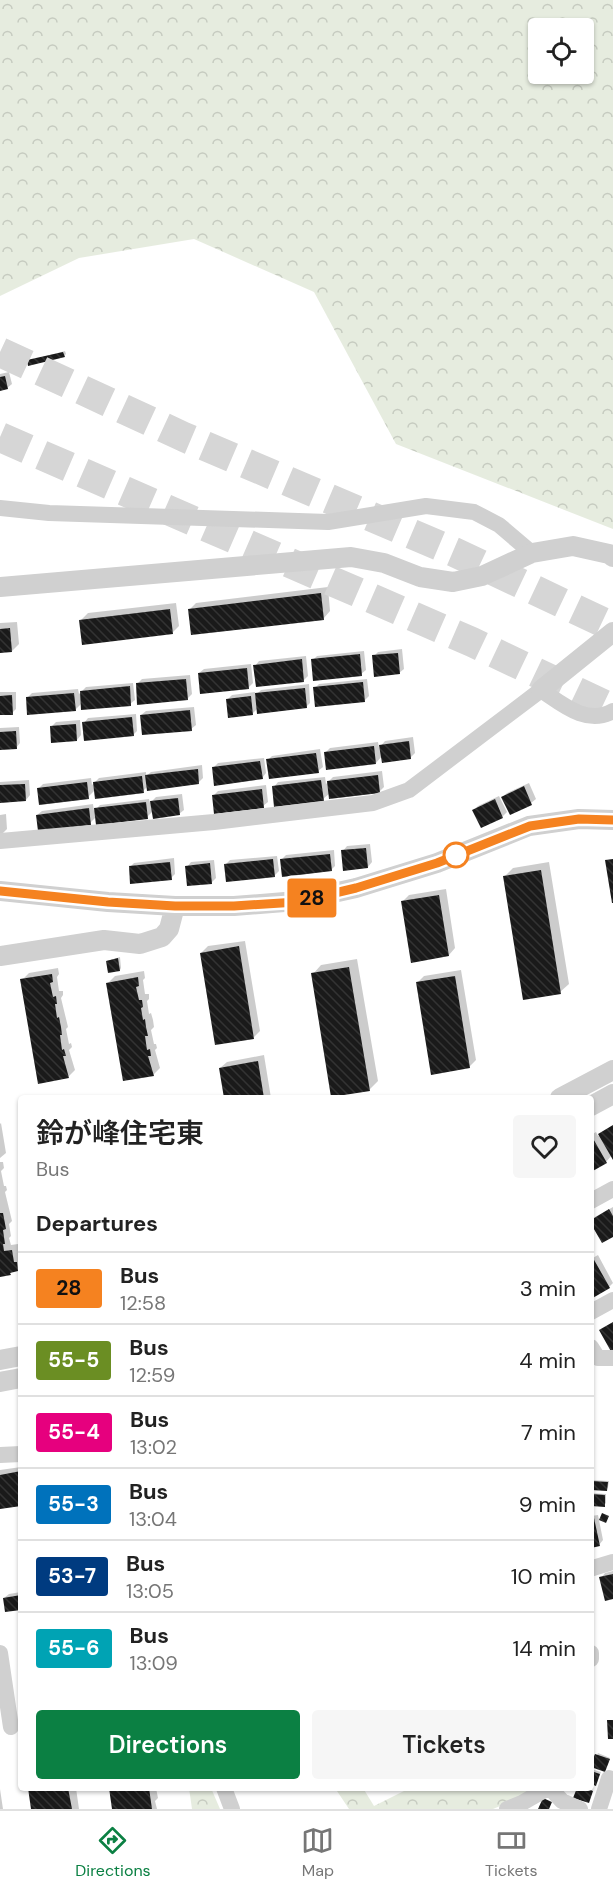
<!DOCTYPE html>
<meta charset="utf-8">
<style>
:root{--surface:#fff;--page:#f6f6f6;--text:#222;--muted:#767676;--line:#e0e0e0;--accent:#0b8043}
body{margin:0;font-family:"DM Sans","Noto Sans JP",sans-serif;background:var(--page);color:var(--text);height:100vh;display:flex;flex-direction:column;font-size:22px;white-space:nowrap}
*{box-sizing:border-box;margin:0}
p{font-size:20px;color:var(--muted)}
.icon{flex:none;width:33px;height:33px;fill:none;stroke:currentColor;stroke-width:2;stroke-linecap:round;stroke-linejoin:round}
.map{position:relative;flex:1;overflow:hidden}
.sheet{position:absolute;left:18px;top:1095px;width:576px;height:696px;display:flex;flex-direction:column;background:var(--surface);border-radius:6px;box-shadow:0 2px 4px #0004}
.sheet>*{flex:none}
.badge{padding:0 12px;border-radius:4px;font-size:21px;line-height:39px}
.buttons{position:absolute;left:528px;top:18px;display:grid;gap:12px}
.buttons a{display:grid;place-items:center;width:66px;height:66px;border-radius:6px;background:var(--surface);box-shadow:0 2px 4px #0004;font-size:30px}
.map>.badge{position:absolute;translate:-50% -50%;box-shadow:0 0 0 3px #fff}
h2{padding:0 18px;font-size:22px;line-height:54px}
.round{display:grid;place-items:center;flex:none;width:63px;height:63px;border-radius:6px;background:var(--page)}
.head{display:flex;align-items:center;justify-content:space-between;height:102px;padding:0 18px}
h1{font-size:28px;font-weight:600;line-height:45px}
.button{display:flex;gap:12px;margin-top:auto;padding:12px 18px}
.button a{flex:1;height:69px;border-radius:6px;background:var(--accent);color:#fff;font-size:24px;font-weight:600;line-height:69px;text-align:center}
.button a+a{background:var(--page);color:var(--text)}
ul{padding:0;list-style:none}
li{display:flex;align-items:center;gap:18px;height:72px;padding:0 18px;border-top:2px solid var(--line)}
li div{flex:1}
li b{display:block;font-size:22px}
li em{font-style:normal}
li .badge{min-width:66px;font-weight:700;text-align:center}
.menu{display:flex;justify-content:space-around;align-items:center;height:84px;border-top:2px solid var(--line);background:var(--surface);font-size:16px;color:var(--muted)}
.menu a{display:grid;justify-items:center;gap:3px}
.menu .on{color:var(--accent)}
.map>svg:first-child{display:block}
.forest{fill:url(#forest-crowns);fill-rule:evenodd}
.shadow{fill:#0003}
.building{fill:url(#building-back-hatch)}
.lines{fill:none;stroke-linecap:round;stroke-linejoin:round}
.motorway-tunnel{stroke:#d6d6d6;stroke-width:30;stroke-dasharray:30 15;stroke-linecap:butt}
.minor{stroke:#d0d0d0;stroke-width:16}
.tertiary{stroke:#d0d0d0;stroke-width:20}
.line-casing{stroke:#fff;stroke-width:14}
.line{stroke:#f58220;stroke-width:9}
.stop-dot{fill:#fff;stroke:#f58220;stroke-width:3}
</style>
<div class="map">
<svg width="613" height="1809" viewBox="0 0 613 1809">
<defs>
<pattern id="forest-crowns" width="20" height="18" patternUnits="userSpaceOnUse" patternTransform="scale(1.5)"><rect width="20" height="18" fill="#e6ecdf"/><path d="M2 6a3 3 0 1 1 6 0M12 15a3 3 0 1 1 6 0" fill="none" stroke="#c6cbc0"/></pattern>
<pattern id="building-back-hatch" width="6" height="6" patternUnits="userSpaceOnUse" patternTransform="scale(1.5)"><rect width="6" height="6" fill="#1a1a1a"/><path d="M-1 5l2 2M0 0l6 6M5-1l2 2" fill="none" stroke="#333"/></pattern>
</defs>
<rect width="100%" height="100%" fill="#fff"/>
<path class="forest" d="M0 0H613V529L396 444 314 292 194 239 79 258 0 296ZM538 28H584V74H538Z
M189 1788H211L220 1809H192Z
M335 1788H363L374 1806 410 1788H536L519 1798 493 1809H349Z"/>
<path class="shadow" d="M65 351 66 354 64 356 28 361Z
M9 372 12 384 7 388 0 389V374Z
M328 587 330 611 324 618 189 610 196 603Z
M176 603 179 626 172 633 81 620 88 613Z
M17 622 19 644 12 651H0V623Z
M402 649 404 669 399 673 374 656 378 652Z
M364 651 366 670 361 674 313 660 317 656Z
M306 656 308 676 304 680 255 666 259 661Z
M251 664 253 683 249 687 199 673 204 669Z
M190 675 192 694 187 699 137 684 142 679Z
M367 679 369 696 365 700 315 688 319 684Z
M133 683 135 700 130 704 82 703 75 710 27 698 32 693 78 689 79 694 86 687Z
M309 684 310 703 306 707 258 708 252 714 227 700 232 695 255 692V696L261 690Z
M0 692H16V709L12 713 0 714Z
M194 707 196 725 191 729 141 715 146 711Z
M136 714 137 731 133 735 84 723 88 718Z
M80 720 81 735 77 740 51 727 56 722Z
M19 727 20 743 16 748H0V728Z
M413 737 415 753 410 758 382 756 376 763 326 752 330 748 378 742 379 748 385 741Z
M320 749 323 767 318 771 268 760 272 756Z
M264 758 266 773 262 778 213 768 218 763Z
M202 765 203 778 199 782 148 786 143 791 95 790 88 797 38 789 43 784 91 778 92 785 99 778 146 772V776L151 772Z
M382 771 384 787 380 791 330 793 323 799 274 787 278 782 325 777 326 784 333 777Z
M29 780 30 795 26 800 0 801V782Z
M529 783 536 799 531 803 511 813 503 797 507 793Z
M266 785 268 802 263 806 213 796 218 791Z
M182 794 184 810 179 814 153 811 147 817 97 816 90 823 37 815 42 811 93 804 94 811 100 805 149 799 150 803 156 797Z
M499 796 507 812 502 817 474 810 478 806Z
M6 814 7 829 3 833H0V815Z
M370 844 372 862 368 867 343 851 347 846Z
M334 850 335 866 331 870 282 859 286 855Z
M277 856 279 871 274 876 225 865 230 860Z
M174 858 175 874 171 878 130 867 134 863Z
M214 860 216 878 211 883 187 867 191 862Z
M549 862 569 984 560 992 504 877 513 868Z
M446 889 455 948 449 955 402 902 409 895Z
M245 941 260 1031 253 1038 201 953 208 946Z
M120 957 121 968 120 970 107 961Z
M357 959 378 1081 369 1090 313 974 321 965Z
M58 968 59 974 57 977 59 991H63V995L61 998 68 1027 66 1029 69 1044 71 1043 72 1047 69 1050 75 1070 68 1077 22 980 29 973Z
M461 970 476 1060 469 1067 417 983 424 976Z
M144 971 145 978 143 980 145 994H149V999L147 1001 149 1014 151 1013 153 1020 154 1027 151 1030 154 1044H156L157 1048 155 1050 160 1068 153 1075 108 983 115 976Z
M264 1055 271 1098H225L220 1068 227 1062Z
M1 1123 6 1153 0 1158V1124Z
M613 1125V1157L612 1155 606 1162 591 1170V1135L596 1132 598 1136Z
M0 1162H3L4 1168 1 1171 4 1186H6L7 1190 5 1192 12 1221 9 1224 11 1236 9 1238 11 1245 18 1244 21 1256V1266L18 1270H13L10 1274 0 1276Z
M613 1207V1235L591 1221 595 1217Z
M598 1255 613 1283 609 1287 591 1294V1259Z
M21 1467V1504L0 1507V1470Z
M591 1480 609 1481 608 1487 607 1489 591 1488Z
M591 1493 606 1494V1503L604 1505H591Z
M598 1515 603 1540 599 1545 591 1546V1516Z
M613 1571V1598L601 1578 605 1573Z
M21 1592V1608L4 1598 9 1594Z
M598 1753 610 1758 605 1770 591 1766V1755L596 1757Z
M591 1769 601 1772 597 1782H591Z
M30 1788H76L79 1809H33Z
M110 1788H156L158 1798 155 1801 157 1809H114Z
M0 1789 3 1809H0Z"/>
<path class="building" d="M63 352 65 357 28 366 27 360Z
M5 376 8 389 0 391V377Z
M321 593 324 620 191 635 188 609Z
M170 609 173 634 82 645 79 620Z
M10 628 12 652 0 653V629Z
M398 653 400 674 374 677 372 655Z
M360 654 362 676 313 681 311 659Z
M302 659 304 682 256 687 253 665Z
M247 668 249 689 200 694 198 673Z
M186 679 188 700 137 705 136 683Z
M363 682 365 702 315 707 313 687Z
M130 686 131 706 81 710 80 691Z
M305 688 307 708 257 714 255 693Z
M74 693 76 711 27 715 26 697Z
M12 695 13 715H0V696Z
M251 696 253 715 228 718 226 699Z
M190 710 192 731 142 735 140 715Z
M132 717 134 736 84 741 82 722Z
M76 724 77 741 51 743 50 726Z
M16 731 17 749 0 750V732Z
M409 741 411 759 382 763 379 745Z
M374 746 376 764 326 770 324 752Z
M316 753 319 773 269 779 266 759Z
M260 761 263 779 214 786 212 767Z
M198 769 199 784 147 791 145 775Z
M378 775 380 793 329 799 327 781Z
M142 776 144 793 95 799 93 782Z
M321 780 324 801 274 807 272 786Z
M87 782 89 799 39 805 37 788Z
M25 784 26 801 0 803V785Z
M524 786 532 805 510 815 501 797Z
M262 789 264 808 214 814 212 795Z
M178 798 180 815 153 819 150 801Z
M495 799 503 818 481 828 472 810Z
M146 802 148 819 96 825 94 808Z
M89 808 91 825 38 831 36 815Z
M366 848 368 868 343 871 341 850Z
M330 854 332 871 282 877 280 859Z
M273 859 275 877 226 882 224 864Z
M613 859V903H612L605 860Z
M170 862 172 880 130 884 129 866Z
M210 863 212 884 187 886 185 866Z
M541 870 561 994 523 1000 503 876Z
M439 895 449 956 411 963 401 901Z
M239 946 254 1039 215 1045 200 953Z
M118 958 120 971 108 973 106 961Z
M349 967 370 1091 331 1097 311 973Z
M52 974 53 982 50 983 53 997 56 996 57 1004H55L57 1018 59 1017 61 1027 62 1035H60L62 1050 64 1049 66 1056H63L69 1078 38 1084 20 979Z
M455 976 470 1068 431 1075 416 982Z
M138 977 139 986 136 987 139 1000H142L143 1007 141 1008 143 1020 145 1019 146 1027 148 1036H145L147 1050 150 1049 151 1056H148L154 1076 123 1081 106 983Z
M258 1061 264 1098H224L219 1068Z
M613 1125V1160L598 1134Z
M591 1135 607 1163 591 1172Z
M609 1209 613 1216V1237L602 1243 591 1224V1220Z
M0 1213H3L6 1229 3 1230 5 1244H3L4 1251 12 1250 14 1262H17L18 1271 10 1273 11 1275 0 1277Z
M593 1258 610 1288 591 1299V1259Z
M613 1322V1355L599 1330Z
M21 1471V1506L0 1509V1475Z
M591 1481 608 1482 607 1491 591 1490Z
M591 1494 605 1495V1507L591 1506Z
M602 1513 609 1516 606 1523 599 1520Z
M594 1518 600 1546 591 1548V1519Z
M613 1574V1599L605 1601 599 1577Z
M21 1595V1610L5 1612 3 1598Z
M607 1720H613V1739H608Z
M595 1754 610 1759 605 1772 591 1767V1757L593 1758Z
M591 1771 600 1774 596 1786 591 1784Z
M28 1788H68L72 1809H31Z
M109 1788H149L152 1809H112Z
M577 1788H585L593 1791 589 1803 573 1798Z
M543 1798 552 1802 549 1809H538Z"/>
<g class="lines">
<path class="motorway-tunnel" d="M0 352 184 437 454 552 613 627
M0 437 472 642 613 709"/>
<path class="minor" d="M0 508 49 513 328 522 426 506 474 512 499 525 532 553
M0 841 214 822 373 803 409 790 541 690C562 704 587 726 613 711
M591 1201 613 1189
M591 1312 613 1300
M591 1347 598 1358H613
M0 1455 21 1454
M591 1567 593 1568 613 1562
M0 1653 11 1727
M591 1653V1659
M224 1788 232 1809
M550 1788 562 1801 580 1809
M507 1809 522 1803 548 1788
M599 1809 609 1778"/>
<path class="tertiary" d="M0 587 351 557 384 563 420 577 453 582 482 576 532 553 573 546 609 554 613 557
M541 690 613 632
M0 891 108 902 175 906H234L297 901 356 888 437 863 529 826 579 819 613 820
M0 956 104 940 140 944 162 937 169 929 175 906
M560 1098 613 1070
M591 1106 613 1094
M0 1360 21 1356
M0 1382 21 1378"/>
</g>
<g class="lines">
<g class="line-casing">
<path id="line" d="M0 891 108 902 175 906H234L297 902 356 888 437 863 530 826 579 819 613 820"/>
</g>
<use href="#line" class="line"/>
</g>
<circle class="stop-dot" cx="456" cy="855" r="12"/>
</svg>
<div class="buttons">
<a><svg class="icon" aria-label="locate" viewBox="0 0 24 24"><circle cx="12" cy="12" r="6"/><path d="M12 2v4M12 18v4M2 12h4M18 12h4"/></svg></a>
</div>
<b class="badge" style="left:312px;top:898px;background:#f58220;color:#111">28</b>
<section class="sheet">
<div class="head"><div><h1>鈴が峰住宅東</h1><p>Bus</p></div><a class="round"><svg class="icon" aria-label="heart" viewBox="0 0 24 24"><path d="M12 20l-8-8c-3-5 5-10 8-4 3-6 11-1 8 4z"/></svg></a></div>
<h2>Departures</h2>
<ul>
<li><span class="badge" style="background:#f58220;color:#111">28</span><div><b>Bus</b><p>12:58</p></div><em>3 min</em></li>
<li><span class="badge" style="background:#6b8e23;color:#fff">55-5</span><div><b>Bus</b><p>12:59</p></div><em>4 min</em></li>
<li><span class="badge" style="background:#e6007e;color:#fff">55-4</span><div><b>Bus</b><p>13:02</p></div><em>7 min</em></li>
<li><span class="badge" style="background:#0072bc;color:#fff">55-3</span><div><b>Bus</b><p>13:04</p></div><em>9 min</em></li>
<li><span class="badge" style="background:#003b80;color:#fff">53-7</span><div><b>Bus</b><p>13:05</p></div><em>10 min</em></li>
<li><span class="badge" style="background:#00a3b4;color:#fff">55-6</span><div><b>Bus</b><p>13:09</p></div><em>14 min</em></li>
</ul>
<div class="button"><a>Directions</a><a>Tickets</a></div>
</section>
</div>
<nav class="menu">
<a class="on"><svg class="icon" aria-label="directions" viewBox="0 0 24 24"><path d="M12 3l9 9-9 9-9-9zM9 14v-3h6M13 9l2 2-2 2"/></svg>Directions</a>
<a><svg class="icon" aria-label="map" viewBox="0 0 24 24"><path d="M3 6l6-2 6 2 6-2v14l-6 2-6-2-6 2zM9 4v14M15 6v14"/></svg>Map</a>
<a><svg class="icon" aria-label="tickets" viewBox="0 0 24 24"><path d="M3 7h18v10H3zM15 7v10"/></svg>Tickets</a>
</nav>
